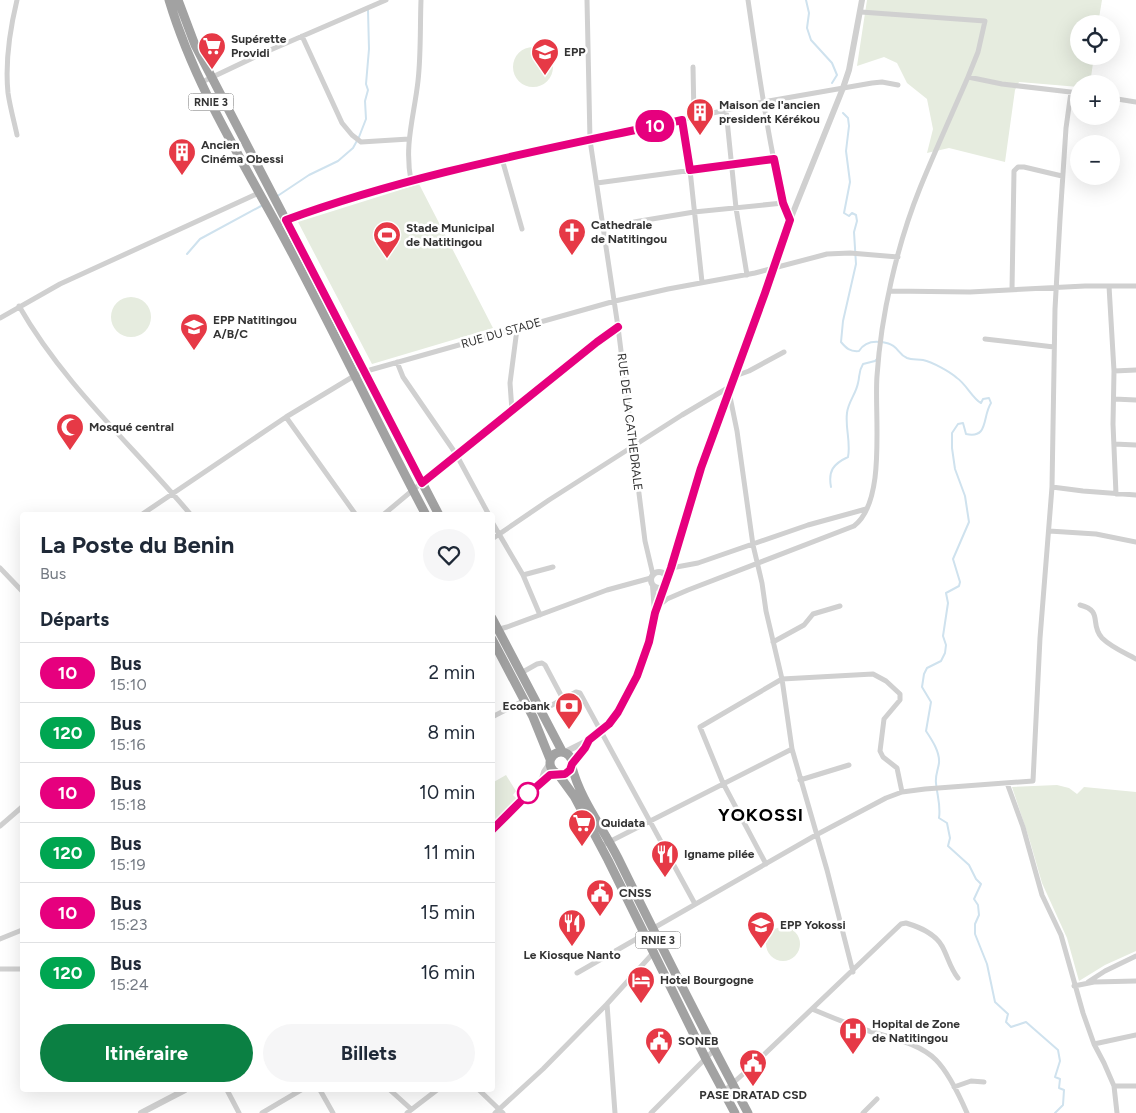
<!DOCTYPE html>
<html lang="fr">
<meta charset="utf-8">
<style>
:root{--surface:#fff;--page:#f6f6f7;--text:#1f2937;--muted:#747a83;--line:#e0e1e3;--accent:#0b8043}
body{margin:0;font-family:Figtree,sans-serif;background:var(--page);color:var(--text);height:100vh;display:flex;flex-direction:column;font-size:19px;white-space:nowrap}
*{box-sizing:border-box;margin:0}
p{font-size:16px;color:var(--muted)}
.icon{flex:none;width:28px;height:28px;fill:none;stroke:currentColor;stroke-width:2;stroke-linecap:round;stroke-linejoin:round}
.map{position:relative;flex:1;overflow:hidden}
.sheet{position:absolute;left:20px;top:512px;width:475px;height:580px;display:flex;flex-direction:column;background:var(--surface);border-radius:5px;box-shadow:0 5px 20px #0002}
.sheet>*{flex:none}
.badge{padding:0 10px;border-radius:16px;font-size:18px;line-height:32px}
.fabs{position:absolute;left:1070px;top:15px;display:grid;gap:10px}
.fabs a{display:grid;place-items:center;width:50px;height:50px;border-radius:50%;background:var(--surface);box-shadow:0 5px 20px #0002;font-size:25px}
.map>.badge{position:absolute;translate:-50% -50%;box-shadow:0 0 0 2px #fff}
h2{padding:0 20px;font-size:19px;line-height:45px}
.round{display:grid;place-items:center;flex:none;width:52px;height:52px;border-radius:26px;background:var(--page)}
.head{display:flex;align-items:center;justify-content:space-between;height:85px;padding:0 20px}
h1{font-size:24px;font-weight:700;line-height:38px}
.action{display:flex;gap:10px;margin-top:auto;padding:10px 20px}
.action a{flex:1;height:58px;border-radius:30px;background:var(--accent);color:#fff;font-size:20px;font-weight:700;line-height:58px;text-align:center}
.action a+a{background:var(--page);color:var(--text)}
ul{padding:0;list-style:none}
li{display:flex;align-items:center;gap:15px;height:60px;padding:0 20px;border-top:1px solid var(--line)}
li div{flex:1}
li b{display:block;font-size:19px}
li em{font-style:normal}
li .badge{min-width:55px;font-weight:700;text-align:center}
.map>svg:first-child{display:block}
.green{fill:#e6ecdf}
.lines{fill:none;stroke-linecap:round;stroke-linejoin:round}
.stream{stroke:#cfe2ee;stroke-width:2}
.minor{stroke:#d0d0d0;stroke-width:5}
.tertiary{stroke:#d0d0d0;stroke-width:6}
.trunk{stroke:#a2a2a2;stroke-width:9}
.line-casing{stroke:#fff;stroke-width:11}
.line{stroke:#e6007e;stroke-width:8}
.stop-dot{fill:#fff;stroke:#e6007e;stroke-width:2.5}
.labels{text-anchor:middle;stroke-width:5;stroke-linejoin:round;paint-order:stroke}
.shield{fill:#fff;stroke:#707070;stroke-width:1}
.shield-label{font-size:11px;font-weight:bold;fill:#333}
.poi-label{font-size:12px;font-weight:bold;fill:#333;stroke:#fff;text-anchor:start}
.street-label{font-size:12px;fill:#333;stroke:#fff}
.district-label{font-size:18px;font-weight:bold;letter-spacing:1px;fill:#000;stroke:#fff}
</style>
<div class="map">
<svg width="1136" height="1113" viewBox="0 0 1136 1113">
<rect width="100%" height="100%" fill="#fff"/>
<path class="green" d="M867 0H1102L1098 24H1079V56H1094L1090 84H1079V87L1019 82 1015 90 1005 162 949 148 927 153 933 129 927 99 907 83 897 63 884 57 857 66Z
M513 67a20 20 0 1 1 40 0a20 20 0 1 1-40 0Z
M419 184 493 328 372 364 298 222Z
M111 317a20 20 0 1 1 40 0a20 20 0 1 1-40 0Z
M506 775 516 791 513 795 519 801 495 826 493 820 492 783Z
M1057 785 1069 788 1077 794 1084 787 1136 792V951L1105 965 1079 981 1067 938 1042 883 1029 838 1012 787Z
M766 944a17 17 0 1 1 34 0a17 17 0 1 1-34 0Z"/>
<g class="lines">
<path class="stream" d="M806 0 809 13 807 28 811 40 832 63 837 75 832 83
M843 113 848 118 849 126 846 151 850 182 844 213 849 216 852 213 856 215 857 221 854 232 856 264 843 321 841 342C846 348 850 352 859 351 864 343 871 341 880 342
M276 197 309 175 338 161 353 148 359 137 366 119 365 101 368 90 366 84 369 49 368 10
M187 254 200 239 261 206
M882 342C900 345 896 353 907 358 912 360 918 359 923 360 932 362 949 371 957 378 966 384 973 399 981 403L983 399 989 398 991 403C982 417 989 439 966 434L963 423 958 424 952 433V448L955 469 965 496 969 522 953 559 960 582 959 586 946 593 948 603 943 636 946 645 945 653 941 661 927 668 924 674 922 687 931 702 926 731C932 740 940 752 939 763 938 770 935 776 936 783 937 795 941 805 939 818L947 823 950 838 948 846 969 865 976 879 981 884 974 899 978 905 979 915 975 924V934L987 964 995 1002 1008 1014 1006 1022 1011 1027 1026 1022 1058 1050 1060 1061 1055 1077 1060 1079 1059 1088 1064 1090 1063 1105 1055 1113
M831 487C828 471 833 464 848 457 851 442 845 428 847 413 848 402 856 394 858 383 860 376 858 372 863 364L875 361 878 358"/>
<path class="minor" d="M587 0 590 140 618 327 645 541 653 575
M748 0C755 48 762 97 771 145 776 171 780 196 790 220
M861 12 985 21 978 52 968 77
M302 36 342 123 352 135 361 142 409 139
M693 67 694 117
M202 82 261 54 386 0
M1111 98 1136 102
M726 110 736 208 747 275
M682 120 690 170 702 282
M17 135C14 121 10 107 8 93 5 63 10 29 17 0
M502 159 522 229
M411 181C404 144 414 117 418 81 421 55 420 27 421 0
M597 183 774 159
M277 225 286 220 305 213 374 192 502 159 763 102 872 83 882 82 898 85
M604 227 694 212 783 203
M1109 286 1114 371 1113 424 1116 494
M1012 290 1014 171 1018 167H1024L1062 176
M890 291 970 292 1085 286H1136
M19 306C64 385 133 446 191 515
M0 318 60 284 259 193
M985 339 1054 347
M397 362 403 377 456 454 489 515
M1114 371 1136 370
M735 376 749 371 784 352
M729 392 737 431 753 545 762 583 766 611 782 679 792 749 827 870 853 972
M1114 399 1136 400
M512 411 510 383 517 329
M286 417 356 515
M1114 444 1136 445
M1052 487 1083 491 1136 495
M141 515 286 417 354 376 370 370 615 301 668 289 755 273 827 254 850 253 898 257
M383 515 456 454 618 327
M492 522 523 575 540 615
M1049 531 1096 534 1136 542
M492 539 549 500 682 415 731 386
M0 568 22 591
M671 568 698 563 808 525 866 509
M523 575 553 567
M1080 605C1104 611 1089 624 1102 638 1111 647 1125 653 1136 659
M657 607 667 599 688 590 854 526C887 501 874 415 877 376 881 315 897 245 920 188 935 151 952 114 968 77L1002 84 1079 93
M492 631 507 627 607 590 651 578
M773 642 804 625 813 614 840 606
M521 673 537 664 542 663 545 665 563 699
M541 711 576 692 580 693 695 904
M492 717 525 700
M800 780 849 765
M1007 783 1023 827 1042 895 1061 935 1083 1013 1094 1044 1104 1063 1114 1086 1117 1113
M0 826 22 807
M601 846 792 749
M766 864 723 783 700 727 782 679 873 674 886 681 900 694V700L884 719 880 751 883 757 897 768 902 792
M652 929 816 835 886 798 902 792 925 789 1033 781 1040 638 1052 487 1055 309 1060 219 1066 128 1071 92
M0 939 22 930
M0 969H22
M577 973 645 934
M1088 982 1105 971 1136 956
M1074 986 1094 982 1136 981
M607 1004 615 1113
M812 1009C831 1017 850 1025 869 1031 891 1038 919 1043 936 1060 949 1073 960 1097 967 1113
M1094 1044 1136 1035
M1114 1086H1136
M954 1087 971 1081 984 1082
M227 1090 239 1113
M320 1090 333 1113
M390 1090 411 1109
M479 1090 503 1113
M724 1091 751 1067 901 924 906 923C919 927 935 933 942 946 948 957 950 968 958 978
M262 1113 301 1090
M407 1113 437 1090
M495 1113 543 1069 607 1004 655 951
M651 1113 714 1050
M863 1113 877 1099"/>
<path class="tertiary" d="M651 580a8 8 0 1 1 16 0a8 8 0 1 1-16 0Z
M667 578 683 530 701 468 765 293 790 220 843 88 849 70 862 0
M653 586 655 612
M565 752 589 740 601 731 614 718 625 702 644 656 655 613 665 585
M572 764 582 752 589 740
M541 782 544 772 550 763
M492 830 541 782 550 775 557 773
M141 1113 185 1090"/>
<path class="trunk" d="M169 0C193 80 237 152 277 225 329 320 375 419 426 515
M178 0 195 45 439 515
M492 618 562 751
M492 639 533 717 550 759
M550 763a11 11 0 1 1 22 0a11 11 0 1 1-22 0Z
M572 767C580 799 603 828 618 858 660 944 703 1029 748 1113
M558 774 574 796 608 860 705 1057 735 1113"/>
</g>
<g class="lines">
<g class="line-casing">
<path id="line" d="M492 830 526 796 550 775 565 774 570 770 572 764 585 748 589 740 609 724 618 712 637 676 649 642 655 613 671 568 701 468 765 293 790 220 783 203 774 159 690 170 682 120C549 149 414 173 286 220L422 483 597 342 618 327"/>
</g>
<use href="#line" class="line"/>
</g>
<defs>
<g id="supermarket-pin" transform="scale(1.4375)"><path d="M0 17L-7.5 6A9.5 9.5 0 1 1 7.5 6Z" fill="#e63946" stroke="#fff"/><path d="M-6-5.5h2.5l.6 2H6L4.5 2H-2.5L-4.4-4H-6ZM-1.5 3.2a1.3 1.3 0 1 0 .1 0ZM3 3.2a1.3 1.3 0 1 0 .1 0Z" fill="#fff"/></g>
<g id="school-pin" transform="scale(1.4375)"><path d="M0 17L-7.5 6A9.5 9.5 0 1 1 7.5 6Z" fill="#e63946" stroke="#fff"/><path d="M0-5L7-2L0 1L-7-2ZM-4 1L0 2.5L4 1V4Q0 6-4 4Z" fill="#fff"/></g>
<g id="building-pin" transform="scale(1.4375)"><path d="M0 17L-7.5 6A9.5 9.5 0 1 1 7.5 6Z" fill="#e63946" stroke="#fff"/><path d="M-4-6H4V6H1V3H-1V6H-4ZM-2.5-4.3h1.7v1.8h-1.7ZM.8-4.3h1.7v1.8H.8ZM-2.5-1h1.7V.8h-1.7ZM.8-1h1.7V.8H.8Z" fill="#fff"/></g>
<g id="church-pin" transform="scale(1.4375)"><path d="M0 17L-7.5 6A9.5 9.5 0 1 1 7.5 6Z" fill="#e63946" stroke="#fff"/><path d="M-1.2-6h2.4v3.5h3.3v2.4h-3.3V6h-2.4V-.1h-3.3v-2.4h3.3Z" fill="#fff"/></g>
<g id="stadium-pin" transform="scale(1.4375)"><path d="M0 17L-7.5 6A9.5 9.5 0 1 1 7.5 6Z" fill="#e63946" stroke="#fff"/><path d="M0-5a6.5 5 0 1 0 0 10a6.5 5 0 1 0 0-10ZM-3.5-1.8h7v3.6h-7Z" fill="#fff"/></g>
<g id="mosque-pin" transform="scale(1.4375)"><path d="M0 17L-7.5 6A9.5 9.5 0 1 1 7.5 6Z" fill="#e63946" stroke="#fff"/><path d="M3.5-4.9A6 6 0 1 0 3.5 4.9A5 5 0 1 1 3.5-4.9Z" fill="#fff"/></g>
<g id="bank-pin" transform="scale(1.4375)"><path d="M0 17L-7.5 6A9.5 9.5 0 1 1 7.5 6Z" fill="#e63946" stroke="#fff"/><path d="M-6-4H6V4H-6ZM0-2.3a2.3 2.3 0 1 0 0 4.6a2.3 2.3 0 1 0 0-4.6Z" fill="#fff"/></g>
<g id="restaurant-pin" transform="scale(1.4375)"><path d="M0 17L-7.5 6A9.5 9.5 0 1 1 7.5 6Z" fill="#e63946" stroke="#fff"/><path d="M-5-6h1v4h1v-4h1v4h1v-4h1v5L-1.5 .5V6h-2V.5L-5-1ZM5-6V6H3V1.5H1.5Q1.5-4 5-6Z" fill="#fff"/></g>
<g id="civic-pin" transform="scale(1.4375)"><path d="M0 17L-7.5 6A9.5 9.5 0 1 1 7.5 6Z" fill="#e63946" stroke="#fff"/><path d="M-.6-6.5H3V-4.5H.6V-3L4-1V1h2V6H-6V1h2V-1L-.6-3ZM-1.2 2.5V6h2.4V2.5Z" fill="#fff"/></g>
<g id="hotel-pin" transform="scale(1.4375)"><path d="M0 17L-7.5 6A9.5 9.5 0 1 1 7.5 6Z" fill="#e63946" stroke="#fff"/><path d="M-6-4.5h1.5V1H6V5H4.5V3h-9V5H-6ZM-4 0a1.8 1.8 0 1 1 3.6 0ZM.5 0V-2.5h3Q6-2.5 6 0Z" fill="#fff"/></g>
<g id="hospital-pin" transform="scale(1.4375)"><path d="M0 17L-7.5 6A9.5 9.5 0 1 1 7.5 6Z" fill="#e63946" stroke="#fff"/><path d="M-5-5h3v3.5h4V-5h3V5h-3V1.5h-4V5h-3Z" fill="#fff"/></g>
</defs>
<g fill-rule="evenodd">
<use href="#supermarket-pin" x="212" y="46"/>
<use href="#school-pin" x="545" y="52"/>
<use href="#building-pin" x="700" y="112"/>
<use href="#building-pin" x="182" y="152"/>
<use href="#church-pin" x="572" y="232"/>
<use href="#stadium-pin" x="387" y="235"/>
<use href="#school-pin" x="194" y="327"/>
<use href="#mosque-pin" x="70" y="427"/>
<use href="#bank-pin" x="569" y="706"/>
<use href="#supermarket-pin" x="582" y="823"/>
<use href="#restaurant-pin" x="665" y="854"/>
<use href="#civic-pin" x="600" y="893"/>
<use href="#restaurant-pin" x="572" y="923"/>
<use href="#school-pin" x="761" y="925"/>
<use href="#hotel-pin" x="641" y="980"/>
<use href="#hospital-pin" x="853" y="1031"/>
<use href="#civic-pin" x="659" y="1041"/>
<use href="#civic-pin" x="753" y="1063"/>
</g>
<circle class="stop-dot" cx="528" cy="793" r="10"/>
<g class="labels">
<g class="shield">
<rect x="188.5" y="93.5" width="45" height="17" rx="4"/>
<rect x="635.5" y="931.5" width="45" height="17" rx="4"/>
</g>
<g class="shield-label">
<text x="211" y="106">RNIE 3</text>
<text x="658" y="944">RNIE 3</text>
</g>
<g class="poi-label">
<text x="231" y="43">Supérette<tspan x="231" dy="14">Providi</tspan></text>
<text x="564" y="56">EPP</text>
<text x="719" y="109">Maison de l'ancien<tspan x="719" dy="14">president Kérékou</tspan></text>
<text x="201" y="149">Ancien<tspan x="201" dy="14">Cinéma Obessi</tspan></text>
<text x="591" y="229">Cathedrale<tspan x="591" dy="14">de Natitingou</tspan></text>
<text x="406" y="232">Stade Municipal<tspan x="406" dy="14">de Natitingou</tspan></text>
<text x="213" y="324">EPP Natitingou<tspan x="213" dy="14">A/B/C</tspan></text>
<text x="89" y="431">Mosqué central</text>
<text x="550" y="710" text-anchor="end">Ecobank</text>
<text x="601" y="827">Quidata</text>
<text x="684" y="858">Igname pilée</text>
<text x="619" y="897">CNSS</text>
<text x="780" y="929">EPP Yokossi</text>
<text x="572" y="959" text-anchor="middle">Le Kiosque Nanto</text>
<text x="660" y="984">Hotel Bourgogne</text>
<text x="872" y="1028">Hopital de Zone<tspan x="872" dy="14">de Natitingou</tspan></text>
<text x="678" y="1045">SONEB</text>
<text x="753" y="1099" text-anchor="middle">PASE DRATAD CSD</text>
</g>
<g class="street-label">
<text transform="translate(501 333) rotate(-16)" y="4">RUE DU STADE</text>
<text transform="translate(630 422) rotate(83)" y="4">RUE DE LA CATHEDRALE</text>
</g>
<g class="district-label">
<text x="761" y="821">YOKOSSI</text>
</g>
</g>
</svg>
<div class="fabs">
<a><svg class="icon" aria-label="locate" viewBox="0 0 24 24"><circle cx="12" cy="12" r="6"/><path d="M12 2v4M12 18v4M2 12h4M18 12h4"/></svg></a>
<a>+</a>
<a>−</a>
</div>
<b class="badge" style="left:655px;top:126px;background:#e6007e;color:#fff">10</b>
<section class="sheet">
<div class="head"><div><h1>La Poste du Benin</h1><p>Bus</p></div><a class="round"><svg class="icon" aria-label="heart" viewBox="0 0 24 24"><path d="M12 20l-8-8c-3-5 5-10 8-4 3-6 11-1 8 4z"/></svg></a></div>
<h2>Départs</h2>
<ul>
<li><span class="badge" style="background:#e6007e;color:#fff">10</span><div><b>Bus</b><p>15:10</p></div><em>2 min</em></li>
<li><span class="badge" style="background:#00a651;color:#fff">120</span><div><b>Bus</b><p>15:16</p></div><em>8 min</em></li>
<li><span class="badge" style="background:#e6007e;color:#fff">10</span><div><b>Bus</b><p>15:18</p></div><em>10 min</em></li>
<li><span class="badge" style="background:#00a651;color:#fff">120</span><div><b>Bus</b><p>15:19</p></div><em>11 min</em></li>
<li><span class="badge" style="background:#e6007e;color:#fff">10</span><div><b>Bus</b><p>15:23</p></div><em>15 min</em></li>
<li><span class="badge" style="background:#00a651;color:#fff">120</span><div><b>Bus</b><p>15:24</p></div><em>16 min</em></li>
</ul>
<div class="action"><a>Itinéraire</a><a>Billets</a></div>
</section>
</div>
